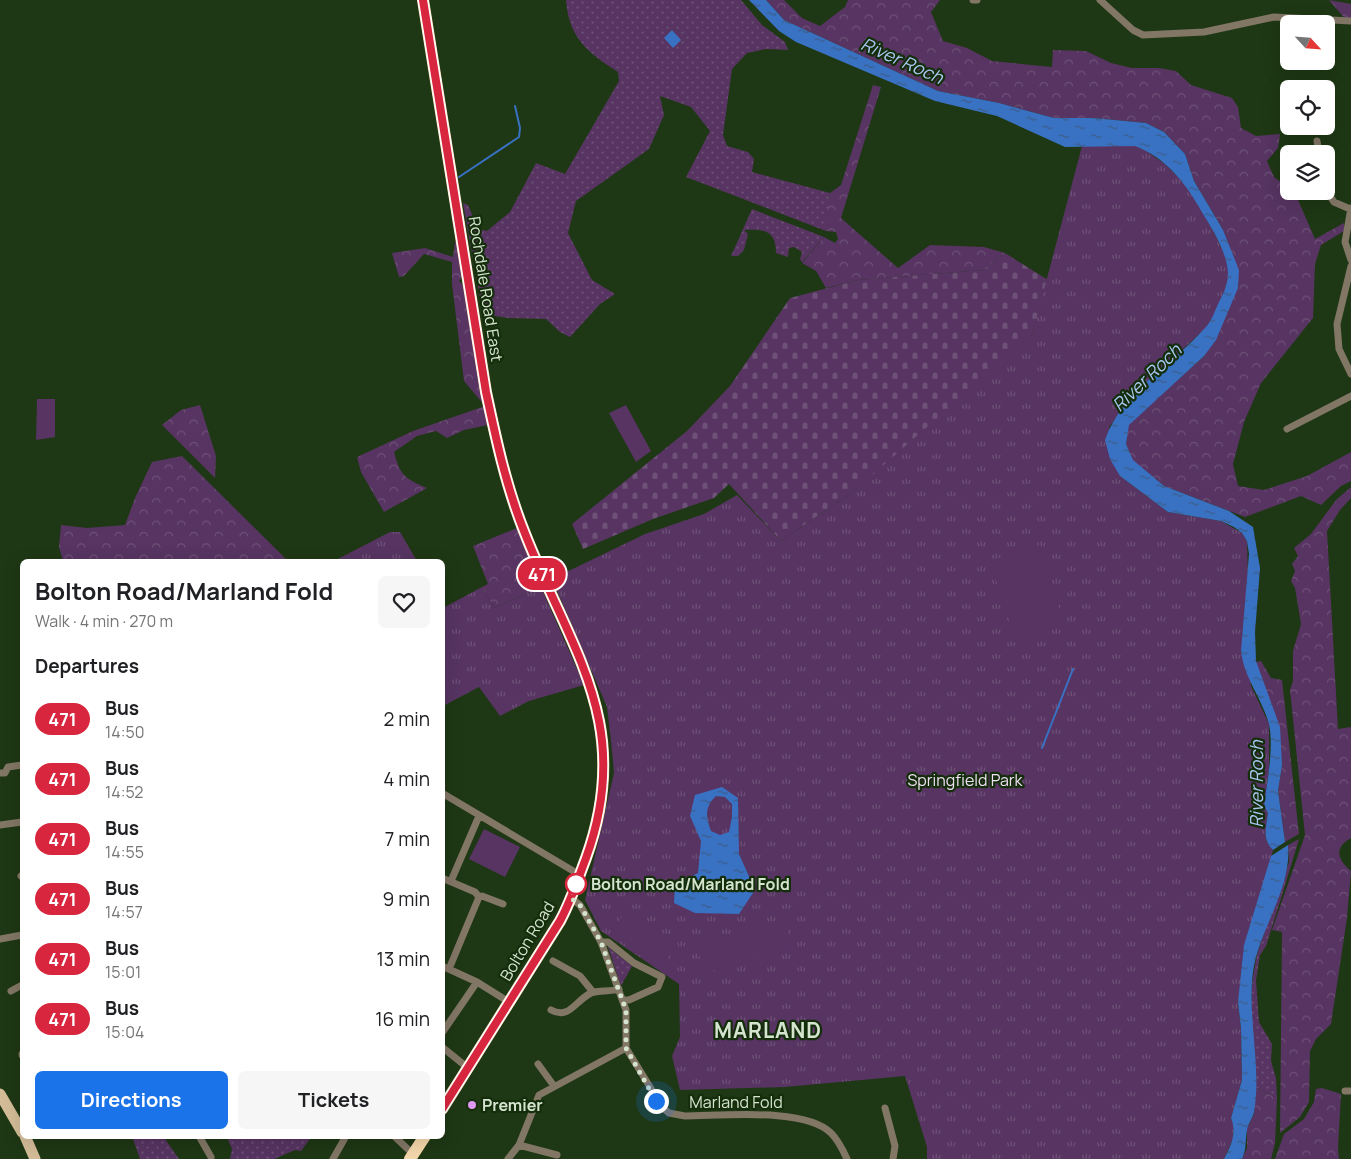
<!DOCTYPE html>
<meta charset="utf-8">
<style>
:root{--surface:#fff;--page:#f6f6f6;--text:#202124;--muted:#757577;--accent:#1a73e8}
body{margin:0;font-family:Manrope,sans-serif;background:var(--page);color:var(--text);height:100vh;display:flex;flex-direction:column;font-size:19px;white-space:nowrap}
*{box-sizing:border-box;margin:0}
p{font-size:16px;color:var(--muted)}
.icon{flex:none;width:28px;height:28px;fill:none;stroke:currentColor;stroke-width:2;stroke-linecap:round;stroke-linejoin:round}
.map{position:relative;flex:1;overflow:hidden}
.sheet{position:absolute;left:20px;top:559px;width:425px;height:580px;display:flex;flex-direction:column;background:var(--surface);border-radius:8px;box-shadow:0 5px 20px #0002}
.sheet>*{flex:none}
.badge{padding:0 10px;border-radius:16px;font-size:18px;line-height:32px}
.needle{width:32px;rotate:116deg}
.fabs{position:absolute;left:1280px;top:15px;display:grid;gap:10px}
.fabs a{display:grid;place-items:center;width:55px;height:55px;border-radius:8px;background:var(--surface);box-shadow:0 5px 20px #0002;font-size:25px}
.you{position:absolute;width:25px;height:25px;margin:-12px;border:4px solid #fff;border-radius:50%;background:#1a73e8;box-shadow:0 0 0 8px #1a73e833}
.map>.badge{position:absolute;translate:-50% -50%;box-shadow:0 0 0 2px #fff}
h2{padding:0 15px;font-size:19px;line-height:45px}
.round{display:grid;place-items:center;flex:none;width:52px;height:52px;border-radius:8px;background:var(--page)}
.headline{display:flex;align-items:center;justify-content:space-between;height:85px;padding:0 15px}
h1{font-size:24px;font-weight:700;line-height:38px}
.cta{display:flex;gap:10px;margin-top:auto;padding:10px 15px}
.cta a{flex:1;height:58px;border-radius:8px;background:var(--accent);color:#fff;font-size:20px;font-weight:700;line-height:58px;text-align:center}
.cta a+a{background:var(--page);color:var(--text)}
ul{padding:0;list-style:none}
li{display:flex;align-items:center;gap:15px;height:60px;padding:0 15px}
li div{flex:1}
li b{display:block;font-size:19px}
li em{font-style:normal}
li .badge{min-width:55px;font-weight:700;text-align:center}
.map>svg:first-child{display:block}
.grass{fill:url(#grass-dots)}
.forest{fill:url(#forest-crowns)}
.cemetery{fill:url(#cemetery-stones)}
.park{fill:url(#park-tufts)}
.pitch{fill:#573462}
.water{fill:url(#water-ripples);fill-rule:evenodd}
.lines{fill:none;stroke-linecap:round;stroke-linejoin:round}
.stream{stroke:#3971c3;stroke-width:2}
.street{stroke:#827665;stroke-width:7}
.primary{stroke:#d4bc98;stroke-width:11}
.highway{stroke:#f5d8ac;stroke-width:12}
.line-casing{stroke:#fff;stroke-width:11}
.line{stroke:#d7263d;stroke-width:8}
.walk{stroke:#d4e4cf;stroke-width:5;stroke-dasharray:0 9}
.stop-dot{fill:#fff;stroke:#d7263d;stroke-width:2.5}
.poi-dot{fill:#dd99f3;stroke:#142d0a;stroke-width:2}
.labels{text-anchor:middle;stroke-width:4.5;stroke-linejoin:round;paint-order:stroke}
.street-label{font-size:16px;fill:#d4e4cf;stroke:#142d0a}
.park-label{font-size:16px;fill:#eedef4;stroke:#142d0a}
.stop-label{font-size:16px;font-weight:bold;fill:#d4e4cf;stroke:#142d0a;text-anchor:start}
.poi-label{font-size:16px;font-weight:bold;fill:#d4e4cf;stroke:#142d0a;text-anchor:start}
.water-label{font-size:18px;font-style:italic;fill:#aac7f2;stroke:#142d0a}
.district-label{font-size:21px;font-weight:bold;letter-spacing:1px;fill:#d4e4cf;stroke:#142d0a}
</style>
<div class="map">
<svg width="1351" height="1159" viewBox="0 0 1351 1159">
<defs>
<pattern id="grass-dots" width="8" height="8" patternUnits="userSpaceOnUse" patternTransform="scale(1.25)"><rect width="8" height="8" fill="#573462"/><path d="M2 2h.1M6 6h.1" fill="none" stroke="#6e5177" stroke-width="1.8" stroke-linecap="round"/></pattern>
<pattern id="forest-crowns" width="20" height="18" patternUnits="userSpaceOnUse" patternTransform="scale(1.25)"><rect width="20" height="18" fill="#573462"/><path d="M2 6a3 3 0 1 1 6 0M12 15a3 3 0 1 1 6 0" fill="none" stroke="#6e5177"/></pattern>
<pattern id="cemetery-stones" width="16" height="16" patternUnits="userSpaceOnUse" patternTransform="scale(1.25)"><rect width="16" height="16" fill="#573462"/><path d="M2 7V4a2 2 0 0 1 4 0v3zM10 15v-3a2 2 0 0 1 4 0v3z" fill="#6e5177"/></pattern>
<pattern id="park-tufts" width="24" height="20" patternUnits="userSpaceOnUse" patternTransform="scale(1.25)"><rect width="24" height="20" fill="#573462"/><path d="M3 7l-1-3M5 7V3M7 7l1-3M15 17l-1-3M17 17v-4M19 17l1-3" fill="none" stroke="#6e5177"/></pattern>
<pattern id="water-ripples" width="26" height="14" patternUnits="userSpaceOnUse" patternTransform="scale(1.25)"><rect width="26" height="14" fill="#3971c3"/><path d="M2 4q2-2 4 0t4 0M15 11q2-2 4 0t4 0" fill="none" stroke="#3c5d87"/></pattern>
</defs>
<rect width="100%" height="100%" fill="#1e3714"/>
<path class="grass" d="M566 0H741L762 25 785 42 788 50 766 49 747 53 732 69 723 135 727 146 748 152 754 159 752 172 830 193 826 231 686 177 710 131 691 107 660 96 664 115 649 149 576 201 568 233 592 280 615 294 600 304 570 337 560 332 546 319 508 318 483 314 463 203 468 205 478 229 487 231 510 212 536 163 565 174 619 81 618 72C587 52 569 38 566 0Z
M752 209 824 237 802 262 800 259 802 252 794 247 789 248 788 257 776 253C776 230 764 229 744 230L748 234 744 250 738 256H731Z
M1280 890 1283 892 1266 946 1260 955 1256 980 1259 1022 1272 1044 1271 1061 1276 1078 1277 1098 1255 1087C1256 1048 1247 1009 1254 971 1258 942 1271 917 1280 890Z
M608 947 632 966 621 986Z
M132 1136H163L179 1159H140Z
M234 1136H312L301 1151 295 1150 274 1159H230L232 1149 228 1140Z"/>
<path class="forest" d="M766 0H784L802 18 820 26 845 7 848 0H940L931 12 943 41 967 48 992 61 1052 67 1053 50 1086 51 1111 63 1132 68H1159L1176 71 1191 85 1232 98 1238 107 1241 128 1256 136 1280 134 1278 148 1267 161 1274 177 1289 188V191L1295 193 1315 239 1344 223V231L1321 245 1315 264 1313 318 1261 383 1244 422 1233 464 1238 486 1264 490 1307 476 1351 452V481L1341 486 1321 505 1301 496 1245 517 1164 486 1132 460 1126 444 1128 425 1204 356 1223 230 1194 181 1185 154 1164 132 1146 123 1094 118H1054L999 103 938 91 784 20Z
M1329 0 1351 4V22L1347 21Z
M873 85 881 87 841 218 898 268 930 245 984 247 1005 253 983 270 858 280 826 288 816 271 802 263 824 237 835 243 838 239 836 232 826 231 825 228 830 193 841 185Z
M455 242H457L463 276 459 281 464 286 488 425 464 430 447 438 436 431 417 436 394 452C400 475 405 479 427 488L384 512 361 472 357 457 413 431 485 406 464 381 452 284V262L424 254 404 276 399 277 392 253 425 248 453 257Z
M200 405 216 456 215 478 162 425 181 410Z
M182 456 288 561H63L59 547 61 525 87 528 125 525 135 498 152 462Z
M1351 487V498L1340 510 1327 531 1338 729 1351 727V838C1333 848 1338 860 1351 871L1347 918 1331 1024 1316 1039 1310 1051 1309 1102 1300 1117 1280 1133 1282 932 1272 930 1305 835 1290 690 1293 681V651L1301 624 1295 588 1291 581 1295 571 1292 564 1298 556 1294 548 1311 534 1336 500Z
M517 528 541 587 494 608 482 587 488 584 473 546Z
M1261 661 1271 678 1282 680 1299 834 1285 842 1278 791 1282 765 1256 662Z
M1299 839 1283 892 1280 890 1289 862 1288 845Z
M1255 1087 1277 1098 1275 1143 1271 1159H1242L1247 1148V1128L1254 1114Z
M1322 1088 1341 1094 1338 1147 1339 1159H1275L1284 1134 1304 1119 1314 1102 1316 1089Z"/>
<path class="cemetery" d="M1005 253 1048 280 1032 335 920 438 854 491 781 541 729 484 714 498 653 519 583 549 572 524 687 431 730 386 790 298 858 280 983 270Z"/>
<path class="park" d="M1082 146H1135L1145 150 1165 164 1184 183 1204 214 1219 242 1228 272 1225 290 1207 327 1138 390 1109 427 1120 476 1168 512 1221 521 1242 533 1247 541 1251 686 1269 724V769L1264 806 1268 813C1266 828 1262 839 1273 850L1238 1002 1241 1028 1242 1080 1231 1118 1234 1126 1233 1139 1224 1159H927V1147L905 1076 785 1087 680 1090 672 1056 680 1037 679 984 601 931 585 900 614 773 611 741 607 707 552 579 645 534 704 514 737 495 781 541 854 491 1032 335Z
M390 532H400L417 561H334Z
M482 587 494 608 541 587 584 685 529 701 500 716 479 687 443 706V608Z"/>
<path class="pitch" d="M37 399H55V437L36 440Z
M626 405 651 451 636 462 609 413Z
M1040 545 1064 624 1015 640 990 561Z
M443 641 455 666 443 672H442Z
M484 829 520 847 505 877 469 859Z
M628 908 678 944 660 969 610 933Z
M785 921 792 950 704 973 696 943Z"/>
<path class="water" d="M749 0H766L784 20 938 91 999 103 1054 118H1094L1146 123 1164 132 1185 154 1194 181 1223 230 1239 270 1238 288 1216 340 1204 356 1129 425 1126 444 1133 460 1164 486 1229 511 1253 527 1260 568 1255 632 1256 661 1280 727 1282 765 1278 791 1285 842 1273 850C1262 839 1266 828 1268 813L1264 806C1267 783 1274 747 1269 724 1262 698 1244 678 1241 651L1249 554 1247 541 1242 533 1234 527 1221 521 1168 512 1120 476 1110 459 1105 440C1122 391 1172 365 1205 328 1212 321 1215 310 1219 302 1224 293 1228 283 1228 273 1227 253 1213 230 1203 214 1187 185 1167 158 1135 146L1065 147 997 116 935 101 796 42 779 31Z
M672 30 681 40 673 48 664 38Z
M722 787 738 798 739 854 755 890 739 914 695 913 674 903 675 885 698 873 701 841 690 816 695 795ZM716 796 725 797 732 804V817L729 832 720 835 711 831C706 818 704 807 716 796Z
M1288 845C1292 889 1259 929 1253 972 1247 1018 1262 1067 1254 1112 1253 1118 1248 1123 1247 1130 1245 1141 1247 1148 1242 1159H1224C1231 1146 1237 1133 1231 1118L1242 1080 1241 1028 1238 1002 1244 945 1271 856Z"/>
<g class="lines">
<path class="stream" d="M459 177 519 137 520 128 515 106
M1042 748 1073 669"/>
<path class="street" d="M973 0H977
M1100 0 1133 30 1143 35 1204 32 1274 17 1351 21
M1317 141 1319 154
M1326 190 1334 202 1350 209
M1351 208 1345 242 1351 260
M1351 266 1337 324 1339 349 1351 374
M1287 429 1351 396
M0 773H5L8 767 22 765
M442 793 580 875
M0 825 22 822
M21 876 22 875
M442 878 475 892 479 897 482 896 503 904
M451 881 479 816
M571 898 580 905 601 942 626 1010V1048L663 1108 669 1113 685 1116C722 1116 805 1107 831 1133 838 1140 843 1150 847 1159
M0 939 22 935
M601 942H608L634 963 662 977 658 987 629 1000H623
M553 961 580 976 593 992
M442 966 477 982 509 1002
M449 969 479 897
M11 991 22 985
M551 1010C569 1020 575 1001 591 993 599 990 610 992 619 989
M442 1033 477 982
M442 1047 468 1068
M22 1055V1054
M538 1064 554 1086
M1345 1091H1351
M885 1108 895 1146 893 1159
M199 1136 211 1157
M394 1136 413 1154
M519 1145 557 1155
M333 1159 346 1136
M508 1159 519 1145 539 1095 626 1048"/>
<path class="primary" d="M0 1094 22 1132
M25 1136 35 1159"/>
<path class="highway" d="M423 0 486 392C496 439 506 486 524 531 570 650 635 723 586 858 578 879 571 901 560 921L442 1109
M410 1159 425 1136"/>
</g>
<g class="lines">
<g class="line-casing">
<path id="line" d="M423 0 486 392C496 439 506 486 524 531 570 650 635 723 586 858 578 879 571 901 560 921L442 1109"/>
</g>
<use href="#line" class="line"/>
<path class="walk" d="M576 884 571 898 580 905 601 942 626 1010V1048L656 1101"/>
</g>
<circle class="stop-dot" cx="576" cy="884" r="10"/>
<circle class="poi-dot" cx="472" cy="1105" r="5"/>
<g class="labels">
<g class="street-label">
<text transform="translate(486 289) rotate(81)" y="6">Rochdale Road East</text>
<text transform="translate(527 941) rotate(-59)" y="6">Bolton Road</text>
<text x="736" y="1108">Marland Fold</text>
</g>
<g class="park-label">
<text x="965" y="786">Springfield Park</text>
</g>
<g class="stop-label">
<text x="591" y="890">Bolton Road/Marland Fold</text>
</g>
<g class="poi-label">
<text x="482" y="1111">Premier</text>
</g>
<g class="water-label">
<text transform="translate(902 61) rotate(24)" y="6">River Roch</text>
<text transform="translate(1147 378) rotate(-44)" y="6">River Roch</text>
<text transform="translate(1257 784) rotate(-90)" y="6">River Roch</text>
</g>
<g class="district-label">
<text x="768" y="1038">MARLAND</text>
</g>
</g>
</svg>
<div class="fabs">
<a><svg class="needle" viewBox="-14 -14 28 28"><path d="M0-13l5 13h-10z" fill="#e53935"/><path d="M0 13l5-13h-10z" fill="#757577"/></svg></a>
<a><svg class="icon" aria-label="locate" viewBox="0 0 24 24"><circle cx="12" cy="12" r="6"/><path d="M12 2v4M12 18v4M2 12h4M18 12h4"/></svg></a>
<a><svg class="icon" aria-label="layers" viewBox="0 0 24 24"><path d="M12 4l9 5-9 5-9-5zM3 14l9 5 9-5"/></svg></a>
</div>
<div class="you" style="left:656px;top:1101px"></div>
<b class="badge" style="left:542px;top:574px;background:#d7263d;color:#fff">471</b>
<section class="sheet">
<div class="headline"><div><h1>Bolton Road/Marland Fold</h1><p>Walk · 4 min · 270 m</p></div><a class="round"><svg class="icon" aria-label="heart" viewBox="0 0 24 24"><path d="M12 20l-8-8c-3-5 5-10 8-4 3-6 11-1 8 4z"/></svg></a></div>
<h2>Departures</h2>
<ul>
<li><span class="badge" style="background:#d7263d;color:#fff">471</span><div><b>Bus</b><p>14:50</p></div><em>2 min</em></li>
<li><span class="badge" style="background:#d7263d;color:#fff">471</span><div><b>Bus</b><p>14:52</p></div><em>4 min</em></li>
<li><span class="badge" style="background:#d7263d;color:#fff">471</span><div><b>Bus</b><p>14:55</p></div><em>7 min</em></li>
<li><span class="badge" style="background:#d7263d;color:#fff">471</span><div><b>Bus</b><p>14:57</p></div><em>9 min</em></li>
<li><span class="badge" style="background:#d7263d;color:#fff">471</span><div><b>Bus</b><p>15:01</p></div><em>13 min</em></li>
<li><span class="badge" style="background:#d7263d;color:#fff">471</span><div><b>Bus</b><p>15:04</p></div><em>16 min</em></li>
</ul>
<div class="cta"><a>Directions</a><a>Tickets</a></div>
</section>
</div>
